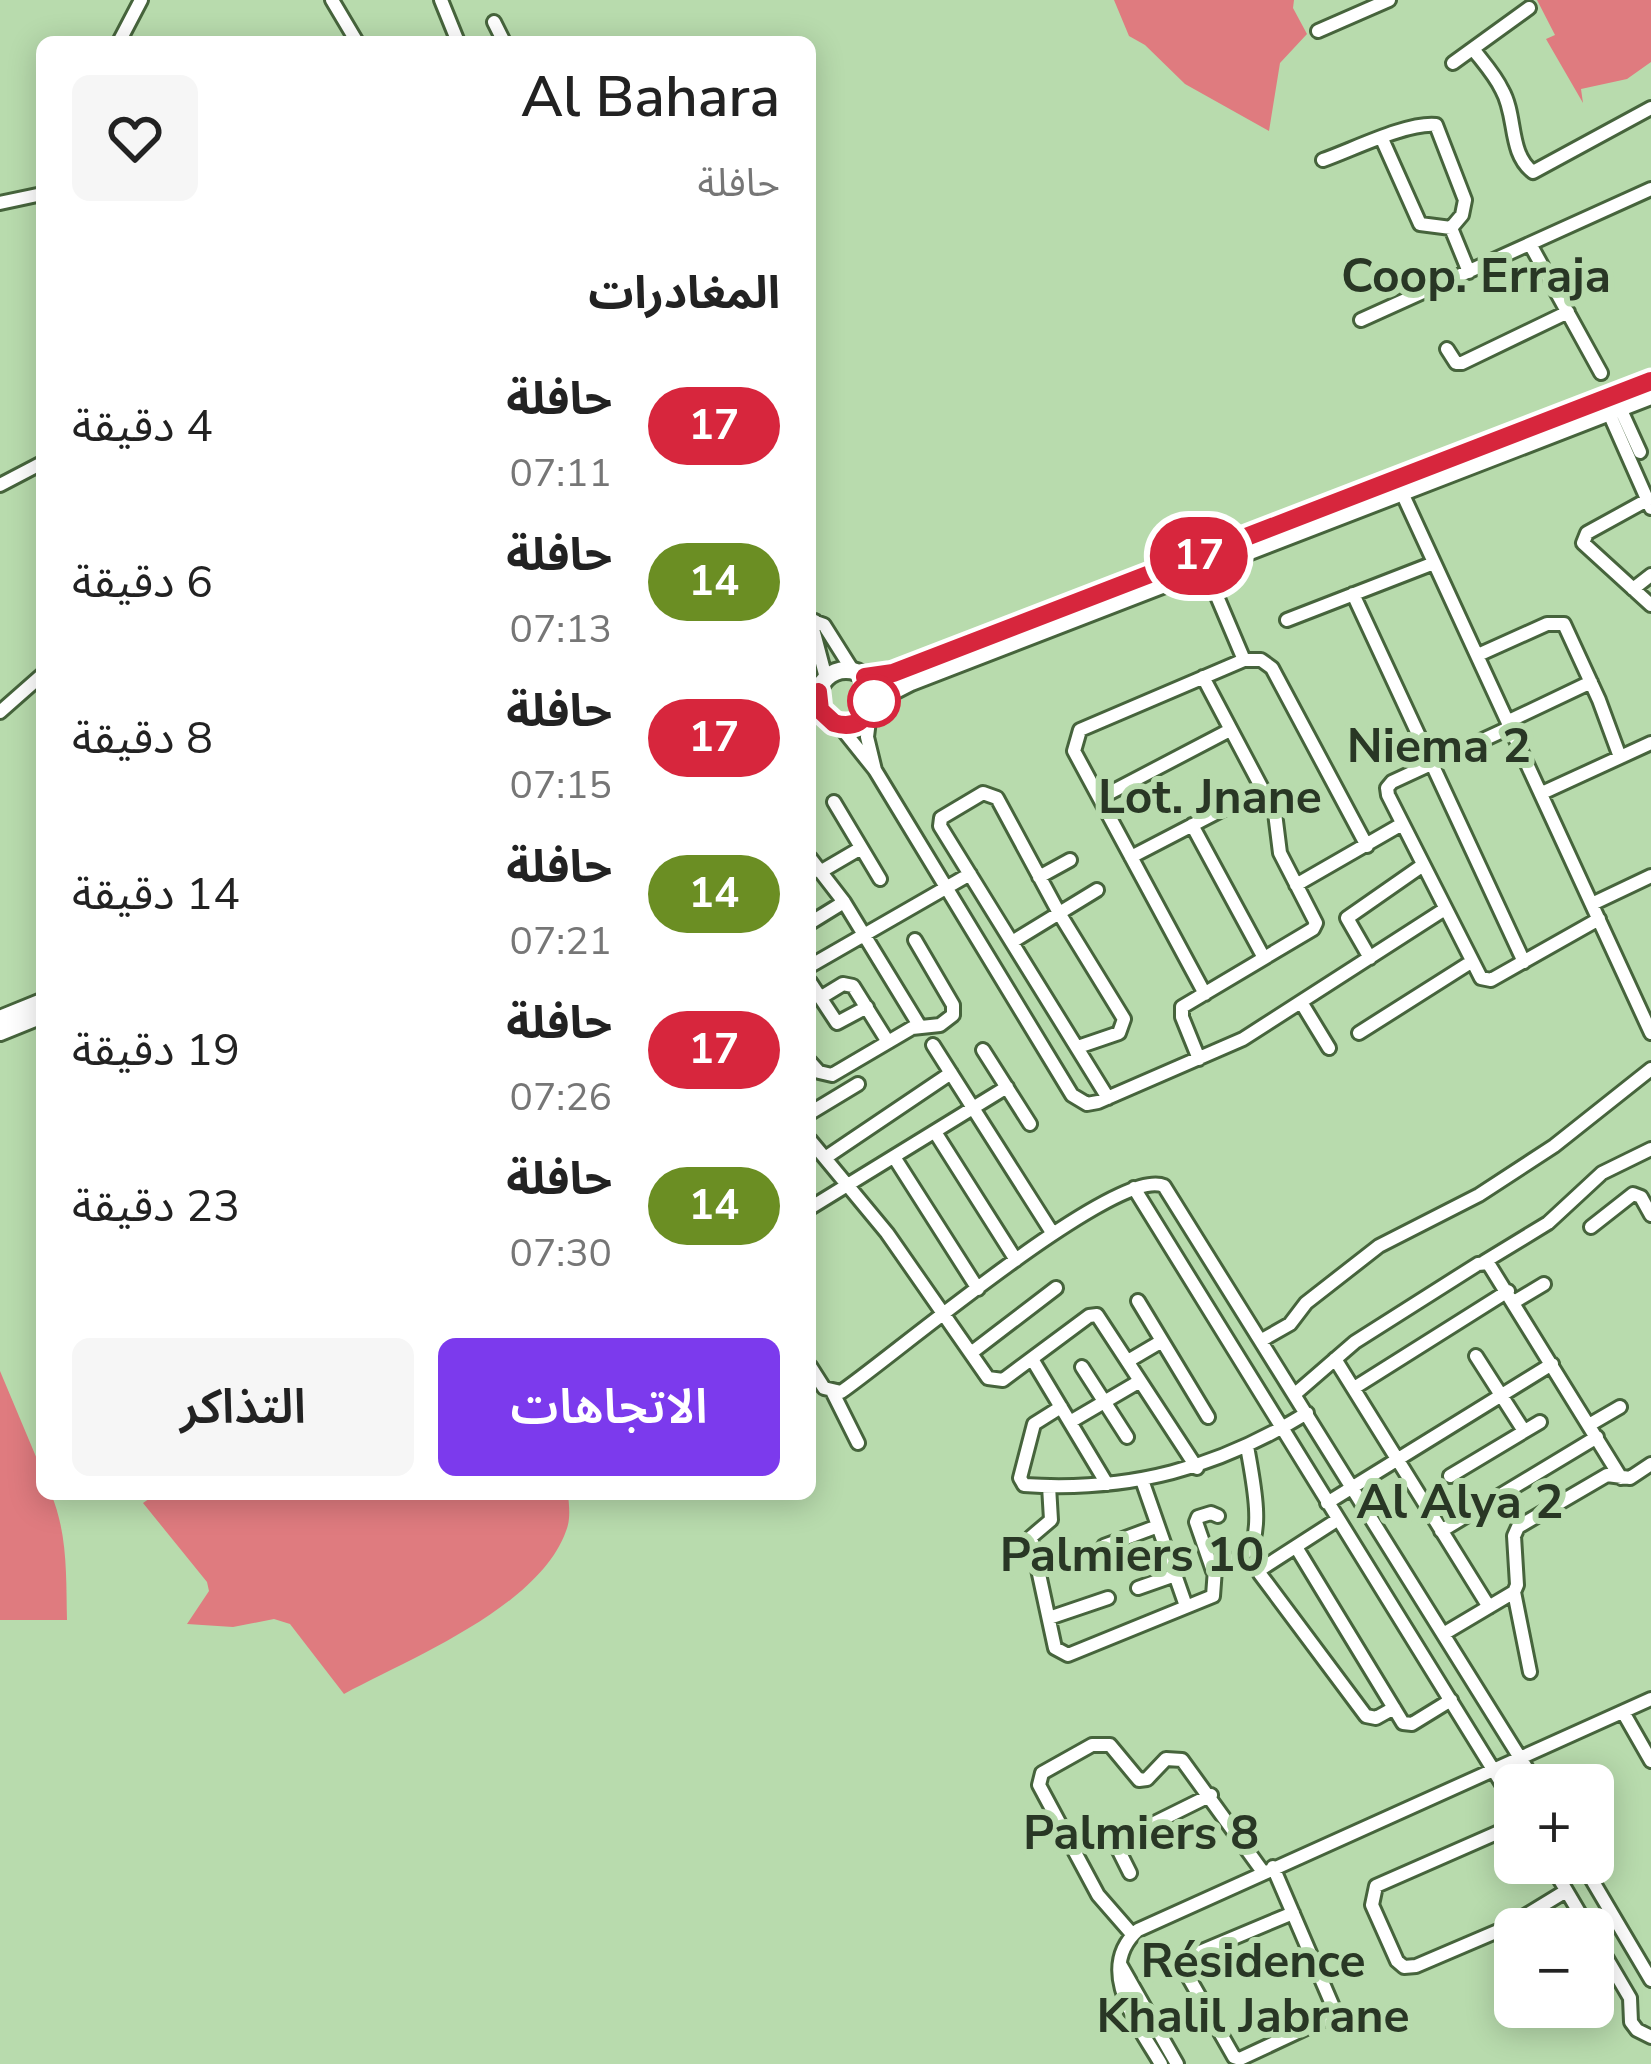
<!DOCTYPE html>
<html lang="ar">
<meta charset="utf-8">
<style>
:root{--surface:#fff;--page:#f6f6f6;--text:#222;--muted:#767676;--accent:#7c3aed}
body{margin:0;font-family:"Nunito Sans","Noto Sans Arabic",sans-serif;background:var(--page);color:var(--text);direction:rtl;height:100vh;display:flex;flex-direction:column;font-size:45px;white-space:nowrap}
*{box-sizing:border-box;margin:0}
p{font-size:39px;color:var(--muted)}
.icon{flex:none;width:66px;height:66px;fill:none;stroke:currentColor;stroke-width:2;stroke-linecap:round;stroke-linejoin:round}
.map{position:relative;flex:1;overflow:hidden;direction:ltr}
.panel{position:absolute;left:36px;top:36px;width:780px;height:1464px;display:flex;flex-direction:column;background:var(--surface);border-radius:18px;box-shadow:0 6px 30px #0003;direction:rtl}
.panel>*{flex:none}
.badge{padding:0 24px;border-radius:39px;font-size:42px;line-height:78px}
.tools{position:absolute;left:1494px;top:1764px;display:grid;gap:24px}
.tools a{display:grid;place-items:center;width:120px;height:120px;border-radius:18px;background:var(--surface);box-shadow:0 6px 30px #0003;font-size:60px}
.map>.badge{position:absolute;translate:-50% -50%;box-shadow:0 0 0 6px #fff}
h2{padding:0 36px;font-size:45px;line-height:108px}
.round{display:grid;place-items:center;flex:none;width:126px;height:126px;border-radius:18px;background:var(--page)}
.overview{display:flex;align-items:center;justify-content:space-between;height:204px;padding:0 36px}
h1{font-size:57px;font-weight:600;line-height:90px}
.cta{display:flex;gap:24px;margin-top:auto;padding:24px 36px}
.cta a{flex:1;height:138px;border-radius:18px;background:var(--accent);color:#fff;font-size:48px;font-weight:600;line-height:138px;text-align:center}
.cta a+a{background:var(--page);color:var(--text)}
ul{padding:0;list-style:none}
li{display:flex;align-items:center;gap:36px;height:156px;padding:0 36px}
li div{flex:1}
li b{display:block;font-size:45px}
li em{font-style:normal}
li .badge{min-width:132px;font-weight:700;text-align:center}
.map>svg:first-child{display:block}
.forest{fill:#df7b7f}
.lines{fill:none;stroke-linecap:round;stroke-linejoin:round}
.street-casing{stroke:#46643c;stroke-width:18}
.secondary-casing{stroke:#46643c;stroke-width:22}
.street{stroke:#fff;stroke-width:12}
.secondary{stroke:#fff;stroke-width:16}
.line-casing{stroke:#fff;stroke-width:27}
.line{stroke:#d7263d;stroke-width:18}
.stop-dot{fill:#fff;stroke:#d7263d;stroke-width:6}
.labels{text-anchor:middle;stroke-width:12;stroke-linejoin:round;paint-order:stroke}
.quarter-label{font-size:48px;font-weight:bold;fill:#293725;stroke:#b8dbad}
</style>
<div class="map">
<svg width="1651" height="2064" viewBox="0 0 1651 2064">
<rect width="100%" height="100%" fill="#b8dbad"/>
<path class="forest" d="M1114 0H1294L1293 8 1307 34 1280 63 1269 131 1185 84 1145 45 1129 36Z
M1537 0H1651V62L1627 79 1581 89 1583 103 1546 39 1555 35Z
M0 1371 42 1471V1494H51C68 1534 66 1578 67 1620H0Z
M156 1494H568C569 1506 571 1519 566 1531 539 1607 411 1658 344 1694L290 1624 274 1619 233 1627 187 1624 209 1591 207 1582 143 1503Z"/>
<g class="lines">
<g class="street-casing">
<path id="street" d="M332 0 357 42
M441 0 458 42
M494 22 504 42
M1318 31 1389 0
M119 42 141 0
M1473 49C1483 62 1495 75 1502 90 1517 116 1508 153 1533 172L1651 108
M1453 63 1529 8
M1323 160C1352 150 1407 122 1436 125L1465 200 1462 215 1451 228 1420 224 1382 139
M0 203 42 194
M1451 228 1469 272
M1530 244 1601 373
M1361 320 1651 189
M1447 349 1456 363H1462L1568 312
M1620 408 1640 452
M1609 413 1651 508
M0 485 42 463
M1403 495 1651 1033
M1647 500 1587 533 1583 543 1651 605
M1205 568 1244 660
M1633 589 1651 575
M1353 594 1524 962
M810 620 824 625 853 671
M1287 620 1434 563
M815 621 813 629 826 678
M1478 655 1547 624H1564L1599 700 1620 757
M0 712 42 675
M870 712 867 737 875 770
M1509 721 1591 682
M839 725 875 770 1072 1095 1087 1104 1098 1102 1243 1039 1445 909
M1511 727 1392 782 1387 788 1388 795 1481 978 1491 980 1599 919
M1542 793 1651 743
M1100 798 1230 730
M834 802 880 879
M1192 825 1264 958
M1131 857 1262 789
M810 858 844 902 919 1025
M820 872 861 848
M1039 877 1070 860
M1296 885 1402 824
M1592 904 1651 876
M810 923 844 902
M1012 942 1097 890
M1370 958 1347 918 1423 865
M810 966 970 874
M810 982 837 1023 867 1007
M1205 994 1074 751 1080 730 1244 660H1261L1272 668 1367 846
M820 998 843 984 853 986 888 1042
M1301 1002 1329 1048
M1359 1033 1471 962
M933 1045 1053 1234
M1078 1047 1119 1033 1124 1019 1059 913 997 798 983 793 941 818 940 826 1108 1098
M983 1050 1030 1124
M1199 1059 1182 1017V1007L1313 929 1316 923 1280 853 1275 813 1203 677
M810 1062 819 1072 832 1075 912 1028 940 1025 953 1015V1005L915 940
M810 1113 858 1084
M935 1132 1016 1260
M810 1140 887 1233 988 1378 1003 1380 1089 1316 1097 1315 1197 1468
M894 1157 978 1289
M825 1158 951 1073
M1134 1188 1515 1805
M810 1208 1007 1087
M1591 1227 1633 1194 1641 1197 1651 1215
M1484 1262 1548 1223 1602 1173 1651 1149
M1138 1301 1208 1417
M1514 1302 1544 1284
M1262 1340 1290 1324 1306 1303 1379 1246 1479 1195 1554 1146 1651 1069
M971 1353 1056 1288
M1476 1356 1524 1431
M1032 1359 1107 1484
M1335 1359 1489 1607
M1128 1361 1162 1341
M810 1366 824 1388 841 1392C891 1358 1117 1165 1164 1186L1537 1785
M1082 1367 1127 1437
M1354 1388 1508 1291
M833 1393 858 1443
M1295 1394 1355 1342 1478 1264 1488 1263 1621 1478
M1061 1407 1034 1424 1020 1478 1024 1485C1131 1492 1217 1468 1307 1413
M1070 1422 1140 1381
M1589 1425 1620 1407
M1450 1476 1540 1422
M1142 1480 1186 1606
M1049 1486 1051 1520 1031 1537 1055 1648 1068 1655 1213 1596 1215 1569C1226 1563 1240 1559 1248 1550 1265 1531 1251 1471 1247 1446
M1327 1503 1552 1364
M1337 1520 1261 1569 1260 1574 1366 1716 1376 1718 1394 1708
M1441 1531 1597 1437
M1104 1546 1158 1526
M1296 1547 1403 1723 1412 1724 1451 1700
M1213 1571 1196 1522 1198 1517 1211 1513 1218 1516
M1138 1588 1175 1575
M1514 1592 1530 1672
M1049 1618 1108 1598
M1445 1633 1514 1592 1517 1585 1514 1536 1518 1527 1607 1475 1630 1478 1651 1464
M1623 1712 1651 1761
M1515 1825 1376 1886 1372 1905 1397 1961 1404 1967 1416 1966 1505 1928 1566 1891
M1550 1863 1589 1929
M1582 1863 1651 1980
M1273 1867 1334 2009V2015L1240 2059 1234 2057 1181 1964 1183 1959 1293 1913
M1130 1873 1118 1849 1120 1840 1211 1795
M1132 1934 1098 1895 1039 1785 1042 1773 1092 1745H1110L1139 1780 1147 1779 1166 1759 1182 1760 1263 1872
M1593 1935 1630 1998 1631 2022 1637 2030 1651 2037
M1120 1964 1177 2064
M1161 2064C1138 2025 1094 1969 1138 1930L1651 1699"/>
</g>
<g class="secondary-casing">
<path id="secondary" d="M818 698a28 28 0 1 1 56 0a28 28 0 1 1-56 0Z
M865 677 906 668 1651 381
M874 701 911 682 1651 396
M0 1019 42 1002
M0 1032 42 1015"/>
</g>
<use href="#street" class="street"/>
<use href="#secondary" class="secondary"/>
</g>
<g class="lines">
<g class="line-casing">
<path id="line" d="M810 698 818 692 820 710 834 723C853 729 868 721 874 701L865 677 893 673 1651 381"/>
</g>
<use href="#line" class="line"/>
</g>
<circle class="stop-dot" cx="874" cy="701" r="24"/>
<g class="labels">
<g class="quarter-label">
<text x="1476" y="292">Coop. Erraja</text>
<text x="1439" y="762">Niema 2</text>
<text x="1210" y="813">Lot. Jnane</text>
<text x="1460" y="1518">Al Alya 2</text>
<text x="1132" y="1571">Palmiers 10</text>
<text x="1141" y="1849">Palmiers 8</text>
<text x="1253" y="1977">Résidence<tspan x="1253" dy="55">Khalil Jabrane</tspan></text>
</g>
</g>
</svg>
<div class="tools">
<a>+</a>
<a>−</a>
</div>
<b class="badge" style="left:1199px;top:556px;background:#d7263d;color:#fff">17</b>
<section class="panel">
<div class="overview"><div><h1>Al Bahara</h1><p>حافلة</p></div><a class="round"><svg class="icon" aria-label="heart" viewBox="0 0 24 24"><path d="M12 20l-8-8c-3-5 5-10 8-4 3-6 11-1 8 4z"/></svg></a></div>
<h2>المغادرات</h2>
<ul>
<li><span class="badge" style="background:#d7263d;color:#fff">17</span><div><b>حافلة</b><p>07:11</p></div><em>4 دقيقة</em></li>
<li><span class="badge" style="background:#6b8e23;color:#fff">14</span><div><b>حافلة</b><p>07:13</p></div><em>6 دقيقة</em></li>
<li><span class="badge" style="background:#d7263d;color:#fff">17</span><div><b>حافلة</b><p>07:15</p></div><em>8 دقيقة</em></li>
<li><span class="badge" style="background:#6b8e23;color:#fff">14</span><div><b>حافلة</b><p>07:21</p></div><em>14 دقيقة</em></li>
<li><span class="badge" style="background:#d7263d;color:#fff">17</span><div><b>حافلة</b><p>07:26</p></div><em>19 دقيقة</em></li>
<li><span class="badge" style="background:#6b8e23;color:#fff">14</span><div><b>حافلة</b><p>07:30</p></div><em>23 دقيقة</em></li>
</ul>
<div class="cta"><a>الاتجاهات</a><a>التذاكر</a></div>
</section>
</div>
